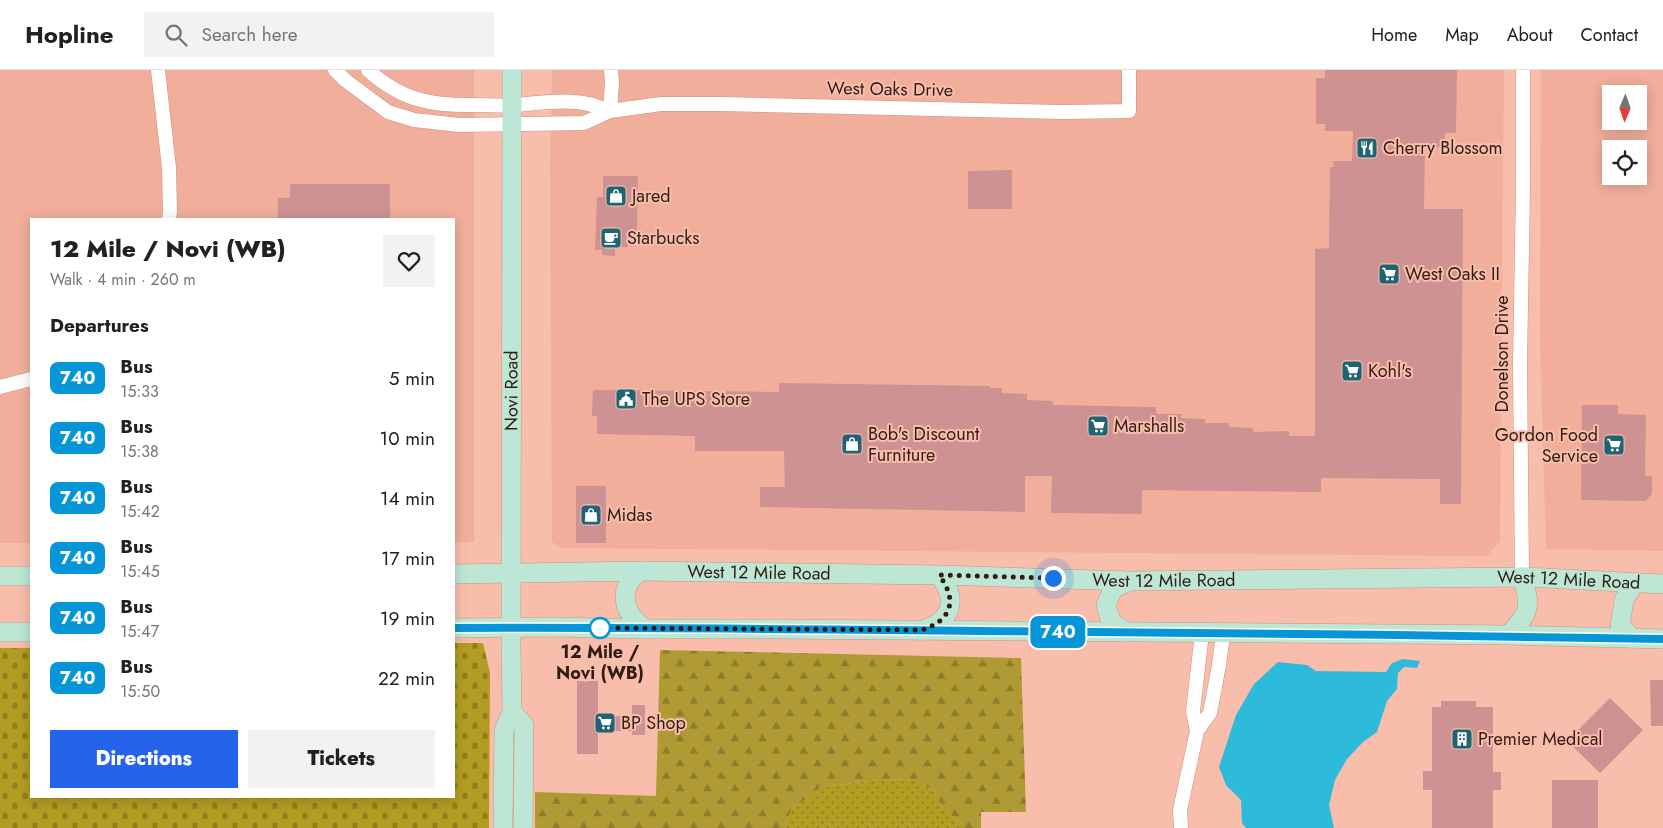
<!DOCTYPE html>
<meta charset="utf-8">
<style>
:root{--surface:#fff;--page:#f2f2f2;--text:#202124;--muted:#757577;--line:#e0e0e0;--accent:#2563eb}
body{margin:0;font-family:Jost,sans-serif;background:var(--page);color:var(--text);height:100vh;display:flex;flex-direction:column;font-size:19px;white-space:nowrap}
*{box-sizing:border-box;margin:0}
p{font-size:16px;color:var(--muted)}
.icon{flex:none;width:28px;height:28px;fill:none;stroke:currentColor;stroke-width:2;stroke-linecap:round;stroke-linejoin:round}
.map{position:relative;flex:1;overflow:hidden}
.side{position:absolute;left:30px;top:148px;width:425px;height:580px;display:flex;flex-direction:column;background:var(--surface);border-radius:0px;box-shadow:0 2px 12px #0003}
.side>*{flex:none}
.badge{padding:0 10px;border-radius:8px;font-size:18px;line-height:32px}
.needle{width:32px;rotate:182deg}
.fabs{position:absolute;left:1602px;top:15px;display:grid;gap:10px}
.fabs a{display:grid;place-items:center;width:45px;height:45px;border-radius:0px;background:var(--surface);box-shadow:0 2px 12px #0003;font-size:25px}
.you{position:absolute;width:25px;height:25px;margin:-12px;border:4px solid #fff;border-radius:50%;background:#1a73e8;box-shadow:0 0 0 8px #1a73e833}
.map>.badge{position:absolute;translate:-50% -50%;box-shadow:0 0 0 2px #fff}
h2{padding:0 20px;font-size:19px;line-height:45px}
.round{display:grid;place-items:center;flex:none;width:52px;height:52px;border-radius:0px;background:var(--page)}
.overview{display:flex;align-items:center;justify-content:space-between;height:85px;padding:0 20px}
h1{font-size:24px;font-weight:800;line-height:38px}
.action{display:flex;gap:10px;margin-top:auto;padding:10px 20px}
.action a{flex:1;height:58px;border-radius:0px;background:var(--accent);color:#fff;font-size:20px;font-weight:800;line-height:58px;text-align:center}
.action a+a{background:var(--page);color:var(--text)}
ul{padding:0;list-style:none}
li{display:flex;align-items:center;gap:15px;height:60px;padding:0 20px}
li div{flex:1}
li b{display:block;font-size:19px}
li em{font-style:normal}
li .badge{min-width:55px;font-weight:700;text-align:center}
header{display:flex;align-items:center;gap:30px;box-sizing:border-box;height:70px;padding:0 25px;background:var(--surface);border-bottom:1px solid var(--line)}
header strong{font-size:24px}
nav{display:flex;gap:28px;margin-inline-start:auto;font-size:18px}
.search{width:350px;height:45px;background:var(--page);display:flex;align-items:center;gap:12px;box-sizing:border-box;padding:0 18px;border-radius:0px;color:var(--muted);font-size:19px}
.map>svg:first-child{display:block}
.built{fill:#f1af9b;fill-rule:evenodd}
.grass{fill:url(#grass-dots)}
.forest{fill:url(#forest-firs)}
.cemetery{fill:url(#cemetery-stones)}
.water{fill:#2ebbdb}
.building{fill:#ce9293}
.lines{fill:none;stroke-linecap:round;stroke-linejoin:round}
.minor-casing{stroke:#cb9281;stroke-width:15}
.secondary-casing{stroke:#cb9281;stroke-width:20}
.minor{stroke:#fff;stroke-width:14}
.secondary{stroke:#bde7d4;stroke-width:19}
.line-casing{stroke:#fff;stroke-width:11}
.line{stroke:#0696d7;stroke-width:8}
.walk{stroke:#311c15;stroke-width:5;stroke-dasharray:0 9}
.stop-dot{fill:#fff;stroke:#0696d7;stroke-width:2.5}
.labels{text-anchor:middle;stroke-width:4;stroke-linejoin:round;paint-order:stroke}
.street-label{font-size:18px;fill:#311c15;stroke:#f9bdab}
.poi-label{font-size:18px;fill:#311c15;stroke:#f9bdab;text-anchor:start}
.stop-label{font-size:18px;font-weight:bold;fill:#311c15;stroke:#f9bdab}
</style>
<header>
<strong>Hopline</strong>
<div class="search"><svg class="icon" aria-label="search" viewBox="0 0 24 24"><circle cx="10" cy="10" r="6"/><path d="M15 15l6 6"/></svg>Search here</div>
<nav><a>Home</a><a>Map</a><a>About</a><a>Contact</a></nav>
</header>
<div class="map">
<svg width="1663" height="758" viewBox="0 0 1663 758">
<defs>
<pattern id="grass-dots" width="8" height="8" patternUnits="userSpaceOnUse" patternTransform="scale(1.25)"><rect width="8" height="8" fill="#b39c22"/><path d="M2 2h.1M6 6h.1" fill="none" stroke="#927e1c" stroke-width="1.8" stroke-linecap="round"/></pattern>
<pattern id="forest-firs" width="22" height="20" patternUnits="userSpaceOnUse" patternTransform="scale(1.25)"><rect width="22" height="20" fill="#af9a34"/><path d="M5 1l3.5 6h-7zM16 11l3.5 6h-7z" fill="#8f7d2b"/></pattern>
<pattern id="cemetery-stones" width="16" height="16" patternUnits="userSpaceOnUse" patternTransform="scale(1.25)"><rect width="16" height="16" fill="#b39c22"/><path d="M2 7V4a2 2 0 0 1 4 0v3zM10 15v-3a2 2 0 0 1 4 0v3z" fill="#927e1c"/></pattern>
</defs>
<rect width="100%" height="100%" fill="#f9bdab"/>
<path class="built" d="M0 0H474V472H454V149H31V473H0Z
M552 0H1504L1500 471 1487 486 560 478 552 472 550 92Z
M1541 0H1663V481L1546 479 1540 271ZM1611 24H1639V51H1611ZM1611 79H1639V106H1611Z"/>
<path class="grass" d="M915 709 934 721 943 739 963 755V758H784L791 741 821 717 878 710Z"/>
<path class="forest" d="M660 580 1021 588 1026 742H981V758H963V755L943 739 934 721 915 709 878 710 821 717 791 741 784 758H535V722L656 726Z"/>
<path class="cemetery" d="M454 573H483L490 603 489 758H0V578H31V726H454Z"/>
<path class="water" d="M1403 589 1420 591 1417 598 1404 597 1398 603 1397 619 1387 631 1377 662 1363 672 1347 689 1335 710 1329 735 1334 758H1246L1242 753 1241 730 1226 715 1219 697 1236 645 1254 614 1278 592 1307 595 1316 601 1386 602 1392 593Z"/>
<path class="building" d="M1325 0H1457L1456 63H1445L1444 77H1425L1424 139H1463L1461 434H1440V409L1321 408V422L1142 420V444L1051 443 1052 406H1025V442L760 437V417H785L784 381H695V366L597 364V346H592L593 320 779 322V313L990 316V318H1002V323L1027 324V330L1053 331V335L1156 337V344H1181V348L1205 349V353H1229V357L1253 358V362L1289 361V366H1315V179L1329 178 1330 97H1334L1333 91H1352L1353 61H1325V54H1316V8H1325Z
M1012 100V139H968V101Z
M603 106H638L637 162 628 161V177H615V186L602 185V180H595L597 127H603Z
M290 114H390V149H278V128H290Z
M1582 335H1618V344L1646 345 1645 406H1652V424L1645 431 1581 430Z
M576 416H606V473H576Z
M1650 610H1663V656H1651Z
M577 611H598V646H632V635H645V665H632V661H598V684H577Z
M1610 628 1643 660 1600 703 1567 671Z
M1441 631H1476V637H1493V702H1501V720H1493V758H1432V720H1423V701H1432V637H1441Z
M1552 710H1598V758H1552Z"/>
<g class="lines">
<g class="minor-casing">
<path id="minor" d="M158 0 169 98 170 142 169 149
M335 0 345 10 388 42 414 50 459 55 584 53 610 41 661 34H719L1063 42 1129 41V0
M368 0C402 31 433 36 477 35 490 35 503 36 516 35 537 33 567 29 588 34 595 35 603 39 610 41
M610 41 612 12 611 0
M0 317 31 309
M1522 507 1520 293 1523 119V0
M1202 563 1193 641 1197 661 1210 643 1219 595 1223 564
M1181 758 1180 740 1197 661"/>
</g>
<g class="secondary-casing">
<g id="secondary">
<path d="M641 501C616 517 623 544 645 559"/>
<path id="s1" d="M454 504 641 501 939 505 1129 511 1522 507 1663 514"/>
<path d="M0 506H31"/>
<path d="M454 558 557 557 637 559H775L1508 565 1663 569"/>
<path d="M923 560C953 550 958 529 939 505"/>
<path d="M0 562H31"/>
<path d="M1126 562 1111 552 1106 535 1113 519 1129 511"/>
<path d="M1508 565C1529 544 1532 537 1522 507"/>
<path d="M1632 568 1620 556 1624 530 1634 514"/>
<path d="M512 642 524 655 523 758"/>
<path id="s2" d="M503 758 504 660 512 642 511 579 512 0"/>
</g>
</g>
<use href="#minor" class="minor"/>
<use href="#secondary" class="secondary"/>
</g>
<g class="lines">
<g class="line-casing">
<path id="line" d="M454 558C666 557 879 560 1092 562 1282 564 1473 565 1663 569"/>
</g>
<use href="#line" class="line"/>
<path class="walk" d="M600 558 922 560C952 550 958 530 939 505L1053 508"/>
</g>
<defs>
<g id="restaurant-square" transform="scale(1.125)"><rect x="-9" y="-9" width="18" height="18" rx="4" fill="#1f6475" stroke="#f9bdab"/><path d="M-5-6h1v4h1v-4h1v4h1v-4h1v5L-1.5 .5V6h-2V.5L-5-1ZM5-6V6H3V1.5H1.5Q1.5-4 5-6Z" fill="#fff"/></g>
<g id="shop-square" transform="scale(1.125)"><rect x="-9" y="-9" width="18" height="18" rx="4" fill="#1f6475" stroke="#f9bdab"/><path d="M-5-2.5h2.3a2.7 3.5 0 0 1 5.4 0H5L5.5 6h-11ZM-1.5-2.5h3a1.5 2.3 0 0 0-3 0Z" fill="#fff"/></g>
<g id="cafe-square" transform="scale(1.125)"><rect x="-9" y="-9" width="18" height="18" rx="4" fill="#1f6475" stroke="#f9bdab"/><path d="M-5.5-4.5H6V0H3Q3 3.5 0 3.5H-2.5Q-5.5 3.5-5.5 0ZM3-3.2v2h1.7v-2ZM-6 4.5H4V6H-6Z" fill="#fff"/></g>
<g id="supermarket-square" transform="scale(1.125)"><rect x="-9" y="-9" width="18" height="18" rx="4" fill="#1f6475" stroke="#f9bdab"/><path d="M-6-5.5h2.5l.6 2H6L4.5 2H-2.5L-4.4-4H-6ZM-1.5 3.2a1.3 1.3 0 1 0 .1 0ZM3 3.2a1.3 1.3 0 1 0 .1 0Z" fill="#fff"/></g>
<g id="civic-square" transform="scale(1.125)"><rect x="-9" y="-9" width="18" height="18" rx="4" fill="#1f6475" stroke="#f9bdab"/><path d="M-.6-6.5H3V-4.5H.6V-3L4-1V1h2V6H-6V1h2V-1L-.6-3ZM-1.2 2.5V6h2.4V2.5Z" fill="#fff"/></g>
<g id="building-square" transform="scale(1.125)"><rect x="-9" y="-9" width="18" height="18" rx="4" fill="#1f6475" stroke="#f9bdab"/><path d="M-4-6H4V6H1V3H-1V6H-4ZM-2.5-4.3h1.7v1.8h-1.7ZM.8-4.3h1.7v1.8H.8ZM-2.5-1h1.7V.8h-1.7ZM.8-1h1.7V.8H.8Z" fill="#fff"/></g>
</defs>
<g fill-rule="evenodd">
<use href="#restaurant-square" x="1367" y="78"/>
<use href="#shop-square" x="616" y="126"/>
<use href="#cafe-square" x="611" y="168"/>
<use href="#supermarket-square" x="1389" y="204"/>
<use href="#supermarket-square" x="1352" y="301"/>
<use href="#civic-square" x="626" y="329"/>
<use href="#supermarket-square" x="1098" y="356"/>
<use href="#shop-square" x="852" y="374"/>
<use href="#supermarket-square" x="1614" y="375"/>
<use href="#shop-square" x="591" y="445"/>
<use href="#supermarket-square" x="605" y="653"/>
<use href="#building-square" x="1462" y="669"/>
</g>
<circle class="stop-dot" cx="600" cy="558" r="10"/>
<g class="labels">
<g class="street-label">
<text transform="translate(890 19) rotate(1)" y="6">West Oaks Drive</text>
<text transform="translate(1502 284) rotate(-90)" y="6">Donelson Drive</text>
<text dy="6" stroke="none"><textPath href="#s2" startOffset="439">Novi Road</textPath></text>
<text dy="6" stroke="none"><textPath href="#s1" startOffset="305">West 12 Mile Road</textPath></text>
<text dy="6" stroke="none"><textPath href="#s1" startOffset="710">West 12 Mile Road</textPath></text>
<text dy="6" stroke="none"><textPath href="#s1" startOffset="1115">West 12 Mile Road</textPath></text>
</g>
<g class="poi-label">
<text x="1383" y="84">Cherry Blossom</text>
<text x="632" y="132">Jared</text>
<text x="627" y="174">Starbucks</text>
<text x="1405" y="210">West Oaks II</text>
<text x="1368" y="307">Kohl's</text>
<text x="642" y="335">The UPS Store</text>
<text x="1114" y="362">Marshalls</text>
<text x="868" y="370">Bob's Discount<tspan x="868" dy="21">Furniture</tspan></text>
<text x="1598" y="371" text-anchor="end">Gordon Food<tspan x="1598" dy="21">Service</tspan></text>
<text x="607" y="451">Midas</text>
<text x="621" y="659">BP Shop</text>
<text x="1478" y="675">Premier Medical</text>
</g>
<g class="stop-label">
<text x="600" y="588">12 Mile /<tspan x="600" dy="21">Novi (WB)</tspan></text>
</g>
</g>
</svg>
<div class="fabs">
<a><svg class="needle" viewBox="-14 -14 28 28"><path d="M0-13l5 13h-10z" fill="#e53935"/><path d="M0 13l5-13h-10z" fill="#757577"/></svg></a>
<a><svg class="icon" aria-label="locate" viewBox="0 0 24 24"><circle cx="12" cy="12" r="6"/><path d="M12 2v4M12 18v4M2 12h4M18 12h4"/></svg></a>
</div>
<div class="you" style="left:1053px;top:508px"></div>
<b class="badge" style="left:1058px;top:562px;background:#0696d7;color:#fff">740</b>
<section class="side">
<div class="overview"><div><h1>12 Mile / Novi (WB)</h1><p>Walk · 4 min · 260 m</p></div><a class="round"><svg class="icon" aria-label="heart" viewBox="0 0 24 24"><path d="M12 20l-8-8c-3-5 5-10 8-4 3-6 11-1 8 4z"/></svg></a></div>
<h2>Departures</h2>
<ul>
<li><span class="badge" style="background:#0696d7;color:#fff">740</span><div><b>Bus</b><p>15:33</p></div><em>5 min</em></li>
<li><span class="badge" style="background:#0696d7;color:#fff">740</span><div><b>Bus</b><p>15:38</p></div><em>10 min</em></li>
<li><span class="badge" style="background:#0696d7;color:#fff">740</span><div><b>Bus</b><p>15:42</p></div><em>14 min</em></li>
<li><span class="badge" style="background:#0696d7;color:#fff">740</span><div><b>Bus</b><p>15:45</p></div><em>17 min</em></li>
<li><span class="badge" style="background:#0696d7;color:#fff">740</span><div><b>Bus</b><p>15:47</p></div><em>19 min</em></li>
<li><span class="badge" style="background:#0696d7;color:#fff">740</span><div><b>Bus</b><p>15:50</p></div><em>22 min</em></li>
</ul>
<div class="action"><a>Directions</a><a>Tickets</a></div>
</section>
</div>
